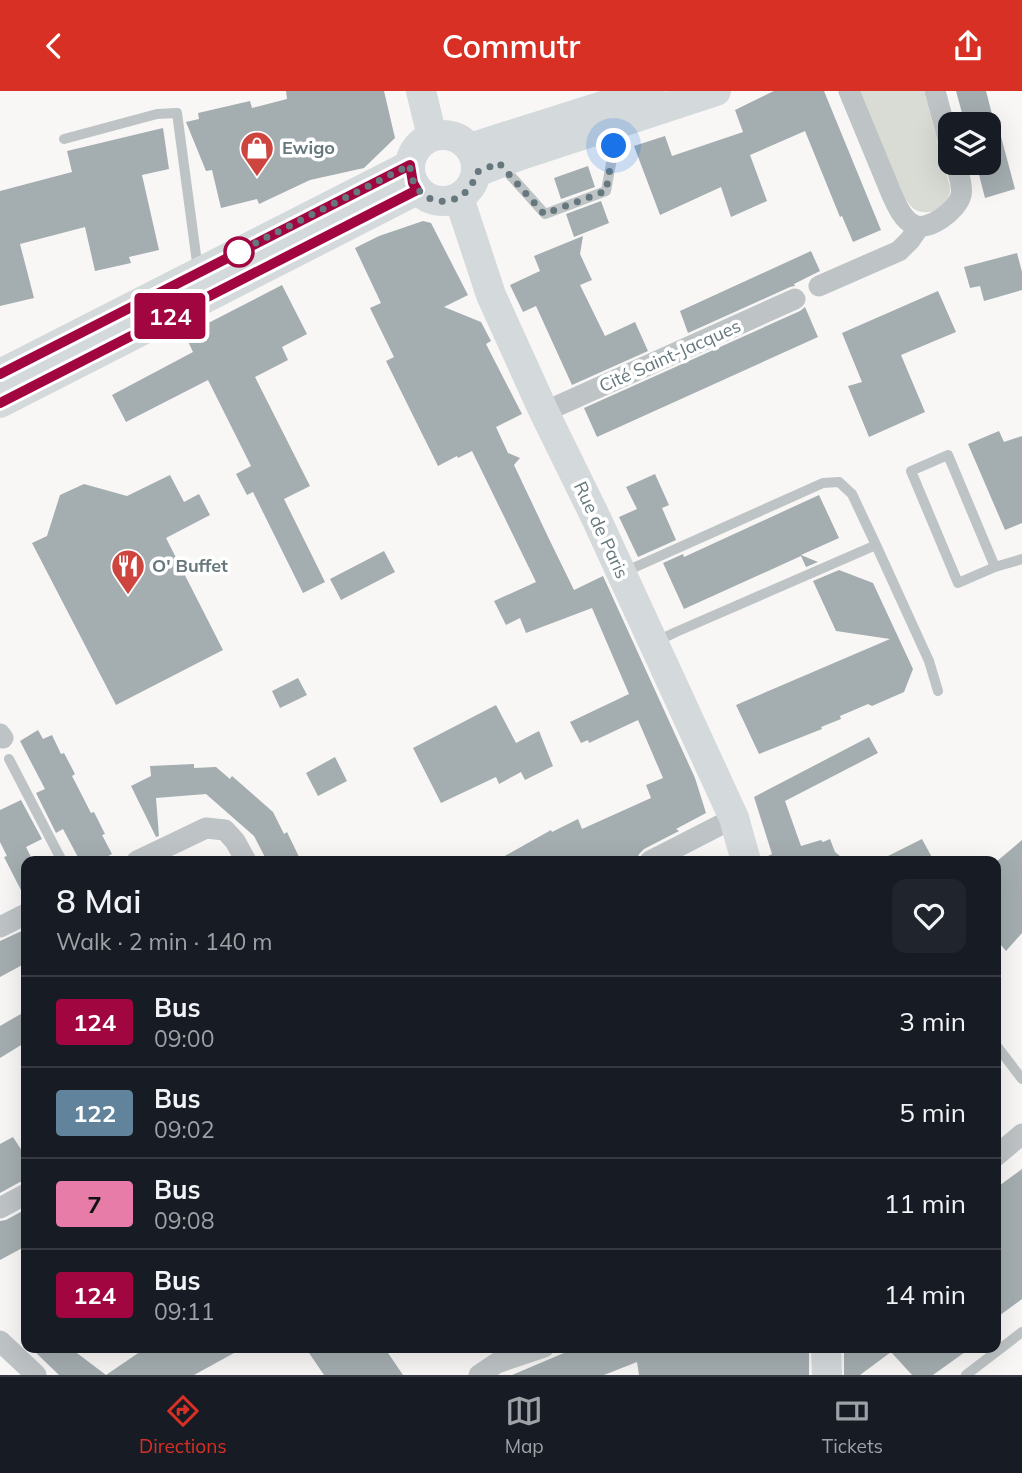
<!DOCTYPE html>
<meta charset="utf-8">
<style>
:root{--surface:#171b24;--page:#20242c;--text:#f1f3f6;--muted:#9ea1a6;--line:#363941;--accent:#d93025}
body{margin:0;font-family:Mulish,sans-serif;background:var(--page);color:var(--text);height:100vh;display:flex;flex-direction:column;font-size:26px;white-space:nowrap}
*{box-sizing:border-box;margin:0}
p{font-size:23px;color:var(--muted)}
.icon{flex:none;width:38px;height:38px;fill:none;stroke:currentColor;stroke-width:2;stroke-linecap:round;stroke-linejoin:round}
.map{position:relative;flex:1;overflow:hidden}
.panel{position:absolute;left:21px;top:765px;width:980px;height:497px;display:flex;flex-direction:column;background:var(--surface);border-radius:14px;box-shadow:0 7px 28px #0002}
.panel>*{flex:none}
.badge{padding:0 14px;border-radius:5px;font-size:24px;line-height:46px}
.fabs{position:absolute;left:938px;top:21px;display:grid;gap:14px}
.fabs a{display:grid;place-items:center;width:63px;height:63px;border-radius:14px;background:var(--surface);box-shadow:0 7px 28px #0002;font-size:35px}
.you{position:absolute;width:35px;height:35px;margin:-18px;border:5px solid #fff;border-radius:50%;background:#1a73e8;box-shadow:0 0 0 10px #1a73e833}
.map>.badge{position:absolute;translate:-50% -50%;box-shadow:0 0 0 4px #fff}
.round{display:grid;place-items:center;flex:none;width:74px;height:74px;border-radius:14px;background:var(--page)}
.overview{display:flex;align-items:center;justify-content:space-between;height:119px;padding:0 35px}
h1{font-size:33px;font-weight:600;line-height:52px}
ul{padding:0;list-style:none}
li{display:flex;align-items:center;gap:21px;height:91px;padding:0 35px;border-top:2px solid var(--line)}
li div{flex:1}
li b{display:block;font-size:26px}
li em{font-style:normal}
li .badge{min-width:77px;font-weight:700;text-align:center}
header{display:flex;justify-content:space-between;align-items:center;height:91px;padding:0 35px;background:var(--accent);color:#fff;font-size:32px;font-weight:600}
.tab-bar{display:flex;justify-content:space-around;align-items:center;height:98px;border-top:2px solid var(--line);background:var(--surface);font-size:19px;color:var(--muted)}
.tab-bar a{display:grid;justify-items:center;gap:4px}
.tab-bar .current{color:var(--accent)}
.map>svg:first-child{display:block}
.green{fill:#d9dcd5}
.building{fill:#a4adb0}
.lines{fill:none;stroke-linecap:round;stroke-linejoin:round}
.lane{stroke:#bec3c5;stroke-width:10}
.street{stroke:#bec3c5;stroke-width:21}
.secondary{stroke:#d4d9db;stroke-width:30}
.line-casing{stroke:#fff;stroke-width:16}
.line{stroke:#a20641;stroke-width:10}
.walk{stroke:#66787d;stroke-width:7;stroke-dasharray:0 12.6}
.stop-dot{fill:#fff;stroke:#a20641;stroke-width:3.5}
.labels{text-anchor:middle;stroke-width:7;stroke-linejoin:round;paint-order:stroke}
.poi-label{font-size:18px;font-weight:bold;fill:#66787d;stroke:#fff;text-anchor:start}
.street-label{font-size:18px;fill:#66787d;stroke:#fff}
</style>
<header><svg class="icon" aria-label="back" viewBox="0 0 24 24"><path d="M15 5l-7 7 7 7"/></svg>Commutr<svg class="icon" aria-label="share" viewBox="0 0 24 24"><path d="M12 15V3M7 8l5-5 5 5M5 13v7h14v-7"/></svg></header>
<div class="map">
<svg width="1022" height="1284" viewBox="0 0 1022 1284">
<rect width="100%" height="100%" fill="#f8f7f6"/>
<path class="green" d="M860 0H924L950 96C950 100 950 104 948 107 942 120 926 125 914 118 910 115 907 110 903 105Z"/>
<path class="building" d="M286 0H384L395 47 364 77 310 89 259 113 257 108 221 117 212 79 206 80 186 31 199 28 198 22 250 10 252 17 287 8Z
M774 0H824L881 139 853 151 842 125 840 126 805 40 750 64 767 110 731 126 721 96 660 124 634 55 665 45 672 65 743 41 735 19Z
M956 0H986L992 23H995L1015 98 985 107 976 72H989V33H965Z
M163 37 169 78 142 84 159 159 129 166 131 172 95 180 85 136 20 153 34 207 0 215V100L72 81 67 60Z
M588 75 595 96 561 108 554 87Z
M601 110 609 132 574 146 566 123Z
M423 130 431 132 468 204 444 216 481 231 491 250 486 253 522 323 496 336 508 362 520 367 514 374 550 450 574 499 603 485 695 687 706 722 676 738 679 740 644 758 639 763 637 770H496L551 739 552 741 578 728 582 738 651 707 646 694 663 687 638 629 589 652 588 649 581 652 570 631 629 603 592 517 526 542 520 527 506 534 494 510 536 491 472 360 458 367 457 365 438 375 386 270 394 266 370 217 381 212 355 157 379 145Z
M583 145 580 163 592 189 580 194 605 245 635 231 648 260 572 294 536 215 523 221 510 194 540 180 534 165Z
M811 160 820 180 794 193 795 195 790 196 688 242 680 220Z
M1017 162 1022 181V199L984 210 980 195 970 197 964 176Z
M282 194 307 243 282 256 288 269 255 286 310 395 284 408 325 491 303 502 253 401 247 404 236 383 251 375 208 289 126 331 112 304 193 261 185 244Z
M938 200 956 241 901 264 925 321 869 346 848 295 862 291 842 242Z
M805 216 818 246 597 346 584 317 800 220Z
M999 340 1004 351 1022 345V432L1005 439 968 353Z
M655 383 669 414 662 417 676 449 638 466 619 426 637 418 626 396Z
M170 384 184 411 199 403 210 424 166 447 223 559 116 614 32 452 47 445 60 404 84 393 127 405Z
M819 404 839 447 801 464 818 471 806 476 801 465 684 518 663 472 683 463 684 466Z
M384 460 395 481 341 509 330 488Z
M839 479 873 492 913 578 904 601 872 615 868 613 840 625 841 628 821 636 822 638 759 663 736 614 890 548 836 540 813 490Z
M298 587 307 604 280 617 272 600Z
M496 614 516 652 539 640 553 675 525 689 521 681 499 693 496 686 441 712 413 657Z
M38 639 43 648 52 644 61 663 64 662 75 683 72 685 91 722 94 721 105 743 102 744 112 763 99 770H80L63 738 56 742 36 702 45 698 20 650Z
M869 646 878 662 785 710 801 755 821 749 823 751 830 748 835 761 846 770H768V765L772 763 754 706Z
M335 666 347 690 318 705 306 682Z
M194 673V677L216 676 230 688 232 685 273 721 284 743 287 741 301 770H267L254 745 206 703 156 707 159 745 156 746 131 695 151 685 150 675Z
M21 709 42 748 26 756 33 770H26V809L4 766 7 765 0 751V719Z
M922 748 934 770H878Z
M1022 749V842L1006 860 996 848V771Z
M26 838V872L0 886V850Z
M26 920V951L0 967V935Z
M13 1046 26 1066V1090L20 1091 0 1102V1053Z
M1022 1078V1208L996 1227V1097Z
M26 1118V1155L0 1169V1130L6 1129Z
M30 1256H69L106 1284 147 1256H245L194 1284H59Z
M305 1256H384L403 1284H324Z
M578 1256H809V1284H639L637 1271 604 1284H512Z
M844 1256H972L933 1284H912L891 1261 860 1284H844Z"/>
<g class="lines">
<path class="lane" d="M64 48 157 23 177 22 198 179
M501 74 545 123 606 100 618 34
M995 476 948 364 911 380 958 492 995 476 1022 468
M622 482 823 392 839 391 852 403 876 454 929 570 938 600
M655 551 676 541 876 454
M9 668 62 770
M996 954 1022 988
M966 1284 1022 1241"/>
<path class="street" d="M849 0 892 104C897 115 903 129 914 134 928 141 958 119 961 104 963 94 958 81 955 72
M935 0 950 55
M819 195 899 160 910 149 919 136
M544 321 795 208
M0 643 3 647
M137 770 206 737 225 739 235 750 246 770
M650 770 734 727
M0 836 26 823
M996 1065 1022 1043
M0 1117 26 1103
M0 1250 36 1284
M479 1284 497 1272 544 1256"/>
<path class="secondary" d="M421 0 432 45
M410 77a33 33 0 1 1 66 0a33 33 0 1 1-66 0Z
M470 57 650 0
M477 81 518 65 716 0
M459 107 491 204 544 321 596 427 734 727 746 770
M0 283 410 74
M0 312 417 99
M826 1256 827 1284"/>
</g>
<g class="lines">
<g class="line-casing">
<path id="line" d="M0 283 410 74 413 92 417 99 0 312"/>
</g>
<use href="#line" class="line"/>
<path class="walk" d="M239 161 236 162 410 74C411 118 465 124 477 81L499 72 544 123 606 100 614 55"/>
</g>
<defs>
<g id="shop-pin" transform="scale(1.75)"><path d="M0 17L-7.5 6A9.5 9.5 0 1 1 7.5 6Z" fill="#ce4540" stroke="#fff"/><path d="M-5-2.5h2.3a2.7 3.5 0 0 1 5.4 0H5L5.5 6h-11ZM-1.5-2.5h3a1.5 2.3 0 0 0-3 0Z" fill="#fff"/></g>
<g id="restaurant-pin" transform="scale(1.75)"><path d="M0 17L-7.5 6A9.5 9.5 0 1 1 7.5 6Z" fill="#ce4540" stroke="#fff"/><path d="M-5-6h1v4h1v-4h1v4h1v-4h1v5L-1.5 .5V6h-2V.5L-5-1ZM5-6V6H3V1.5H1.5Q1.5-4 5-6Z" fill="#fff"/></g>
</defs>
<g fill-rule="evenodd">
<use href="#shop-pin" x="257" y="57"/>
<use href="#restaurant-pin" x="128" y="475"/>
</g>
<circle class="stop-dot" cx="239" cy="161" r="14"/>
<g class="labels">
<g class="poi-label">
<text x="282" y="63">Ewigo</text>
<text x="152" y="481">O' Buffet</text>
</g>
<g class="street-label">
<text transform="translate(670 265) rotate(-24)" y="6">Cité Saint-Jacques</text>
<text transform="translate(601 439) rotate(65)" y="6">Rue de Paris</text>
</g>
</g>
</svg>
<div class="fabs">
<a><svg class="icon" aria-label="layers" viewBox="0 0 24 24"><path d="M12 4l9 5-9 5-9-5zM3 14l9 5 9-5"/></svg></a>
</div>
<div class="you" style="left:614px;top:55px"></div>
<b class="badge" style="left:170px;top:225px;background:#a20641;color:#fff">124</b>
<section class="panel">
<div class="overview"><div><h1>8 Mai</h1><p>Walk · 2 min · 140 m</p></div><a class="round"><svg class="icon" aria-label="heart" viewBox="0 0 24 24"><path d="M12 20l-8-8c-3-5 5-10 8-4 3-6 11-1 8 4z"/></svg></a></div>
<ul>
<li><span class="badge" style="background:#a20641;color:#fff">124</span><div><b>Bus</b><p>09:00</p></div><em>3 min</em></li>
<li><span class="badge" style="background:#61849c;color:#fff">122</span><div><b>Bus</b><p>09:02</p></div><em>5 min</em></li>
<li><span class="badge" style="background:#e67ca7;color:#111">7</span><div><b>Bus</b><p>09:08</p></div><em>11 min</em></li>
<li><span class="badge" style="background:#a20641;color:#fff">124</span><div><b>Bus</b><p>09:11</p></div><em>14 min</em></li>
</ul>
</section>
</div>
<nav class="tab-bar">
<a class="current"><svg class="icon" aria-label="directions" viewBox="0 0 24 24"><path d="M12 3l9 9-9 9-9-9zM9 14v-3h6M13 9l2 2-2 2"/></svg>Directions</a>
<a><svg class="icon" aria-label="map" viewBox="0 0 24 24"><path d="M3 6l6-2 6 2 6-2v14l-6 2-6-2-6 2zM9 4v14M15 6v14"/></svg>Map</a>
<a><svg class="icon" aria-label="tickets" viewBox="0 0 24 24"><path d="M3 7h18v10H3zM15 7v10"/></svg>Tickets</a>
</nav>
